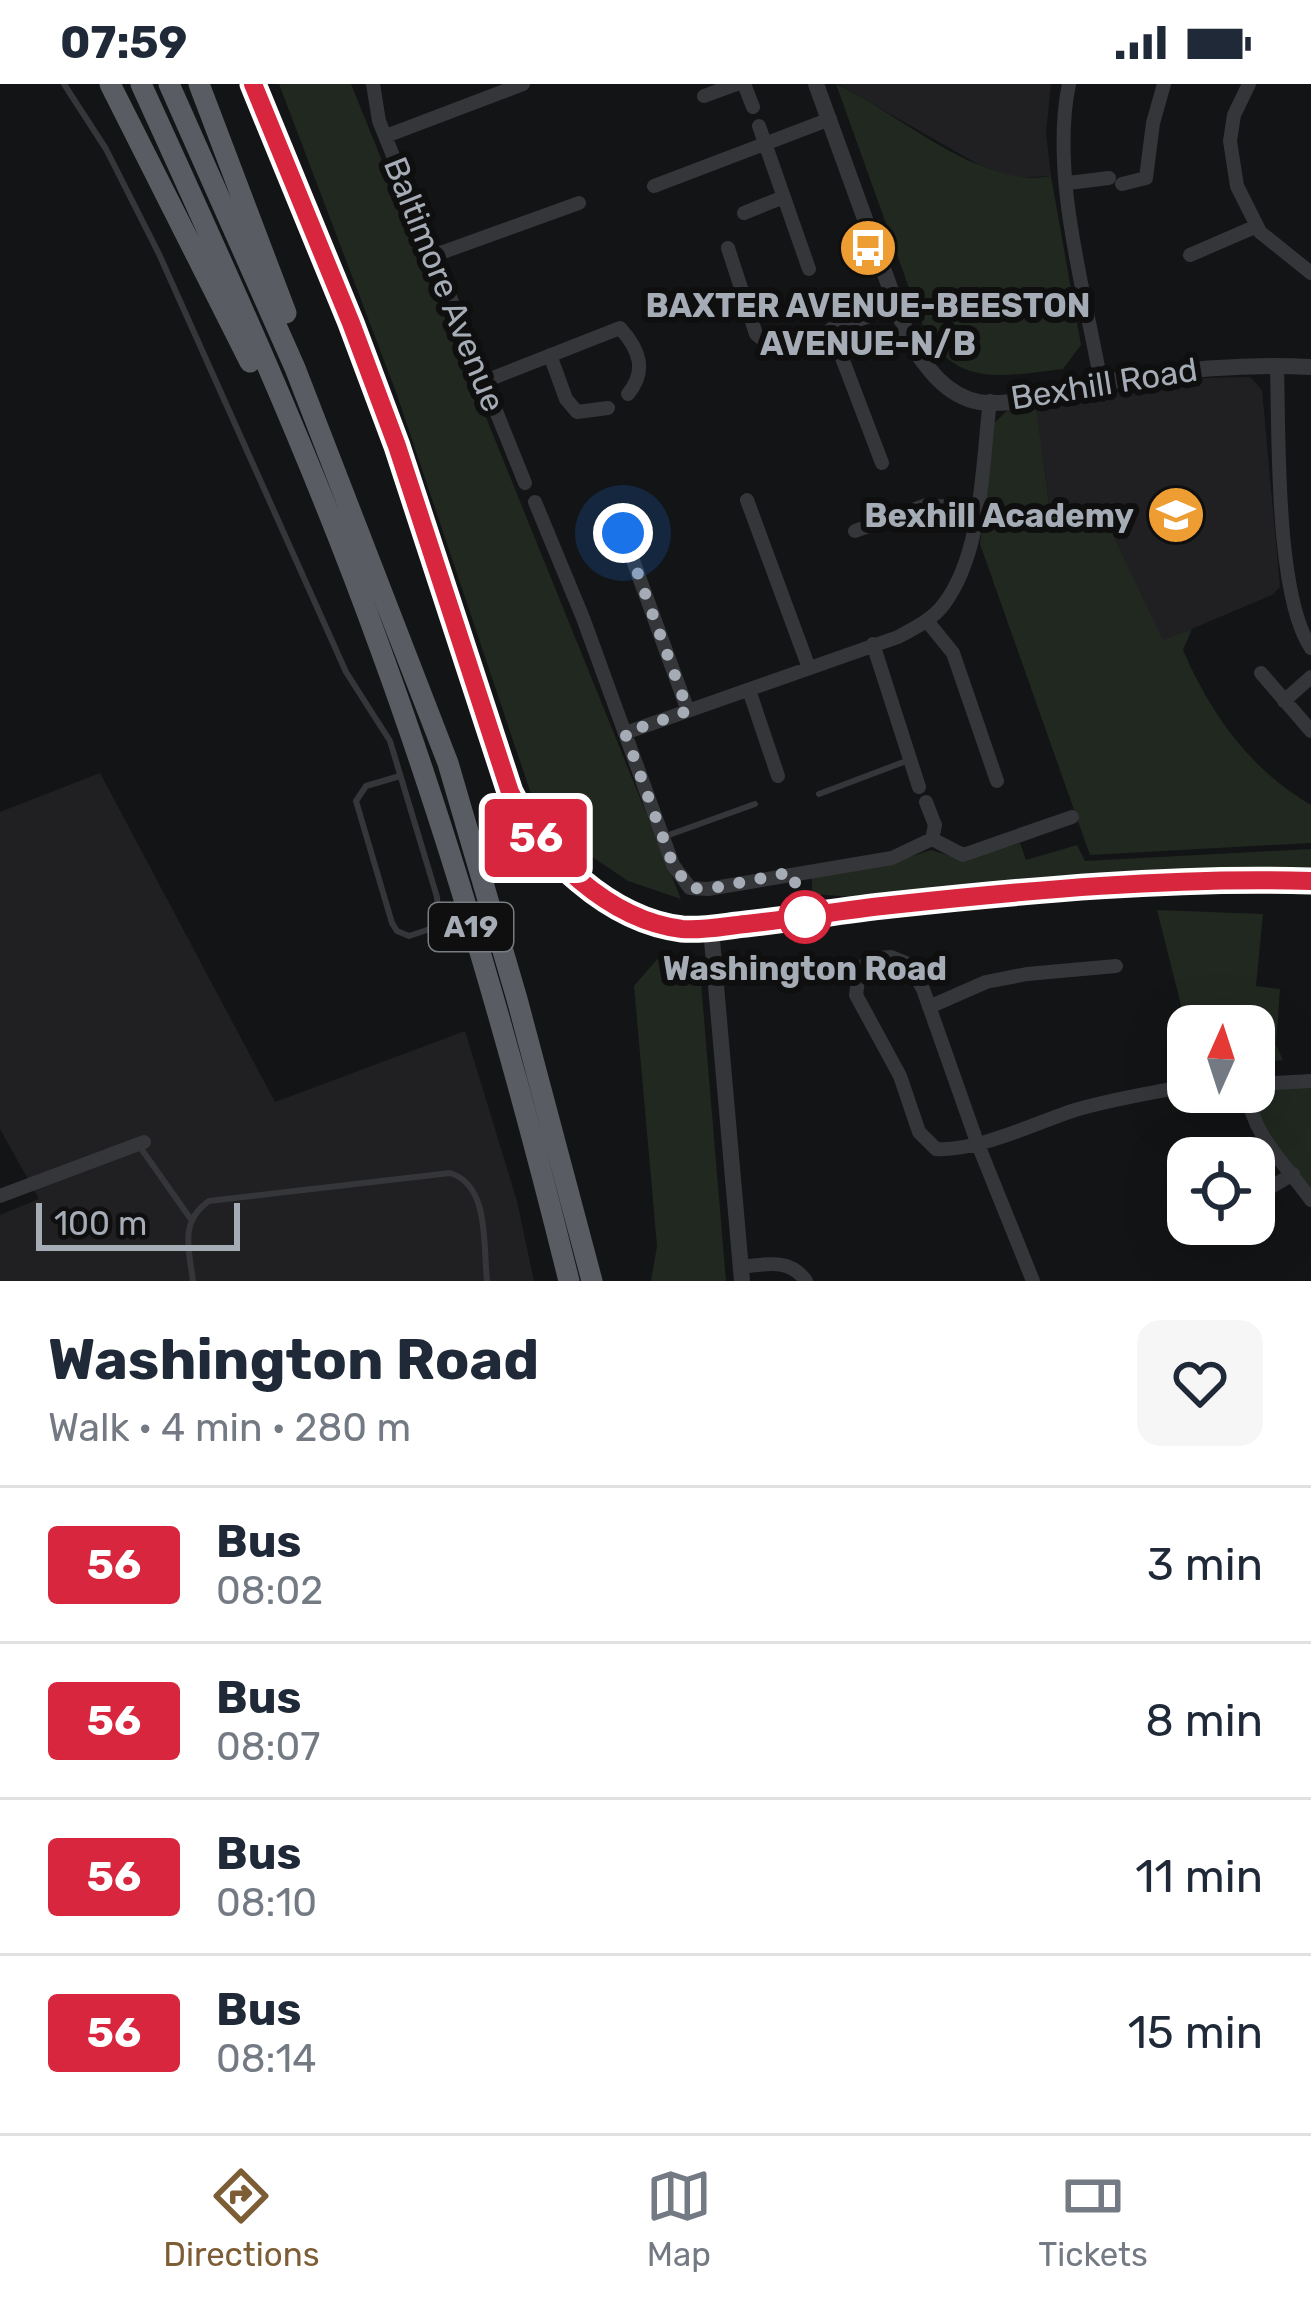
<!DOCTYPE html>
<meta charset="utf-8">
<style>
:root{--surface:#fff;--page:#f6f6f7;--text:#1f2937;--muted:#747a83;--line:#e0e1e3;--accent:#7c5d35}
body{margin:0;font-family:Rubik,sans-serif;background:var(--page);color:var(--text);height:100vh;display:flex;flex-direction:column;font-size:45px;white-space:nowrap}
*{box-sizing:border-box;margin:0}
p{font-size:39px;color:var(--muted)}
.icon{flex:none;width:66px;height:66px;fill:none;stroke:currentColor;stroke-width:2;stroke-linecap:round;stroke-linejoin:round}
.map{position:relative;height:1197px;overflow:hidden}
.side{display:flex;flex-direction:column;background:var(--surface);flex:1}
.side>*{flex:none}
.badge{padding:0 24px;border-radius:9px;font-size:42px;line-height:78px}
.needle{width:78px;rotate:3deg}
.buttons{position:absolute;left:1167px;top:921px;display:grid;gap:24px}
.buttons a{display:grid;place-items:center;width:108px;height:108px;border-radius:24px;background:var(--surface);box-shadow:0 12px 48px #0002;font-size:60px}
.scale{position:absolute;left:36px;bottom:30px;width:204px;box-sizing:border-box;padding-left:12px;border:6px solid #a5acb5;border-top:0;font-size:33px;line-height:42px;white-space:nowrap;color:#a5acb5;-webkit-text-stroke:9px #0f0f10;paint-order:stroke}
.you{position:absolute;width:60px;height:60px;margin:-30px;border:9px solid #fff;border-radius:50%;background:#1a73e8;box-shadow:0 0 0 18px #1a73e833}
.map>.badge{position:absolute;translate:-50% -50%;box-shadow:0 0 0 6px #fff}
.round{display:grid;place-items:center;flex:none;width:126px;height:126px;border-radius:24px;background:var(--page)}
.overview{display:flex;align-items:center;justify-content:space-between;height:204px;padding:0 48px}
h1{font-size:57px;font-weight:700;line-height:90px}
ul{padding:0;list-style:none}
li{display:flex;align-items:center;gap:36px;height:156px;padding:0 48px;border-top:3px solid var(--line)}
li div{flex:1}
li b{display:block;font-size:45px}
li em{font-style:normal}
li .badge{min-width:132px;font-weight:700;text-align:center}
.status{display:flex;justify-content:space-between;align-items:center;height:84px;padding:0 60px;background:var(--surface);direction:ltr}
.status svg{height:33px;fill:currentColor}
.tabs{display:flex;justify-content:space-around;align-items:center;height:168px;border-top:3px solid var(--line);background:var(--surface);font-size:33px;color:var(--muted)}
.tabs a{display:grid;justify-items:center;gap:6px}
.tabs .current{color:var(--accent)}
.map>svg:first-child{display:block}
.built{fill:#202022}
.green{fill:#202820}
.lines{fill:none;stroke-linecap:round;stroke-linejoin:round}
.service{stroke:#35363a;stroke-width:6}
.minor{stroke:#35363a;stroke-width:14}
.tertiary{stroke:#35363a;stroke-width:16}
.trunk{stroke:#595c62;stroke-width:21}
.line-casing{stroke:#fff;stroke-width:27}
.line{stroke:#d7263d;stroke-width:18}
.walk{stroke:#a5acb5;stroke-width:12;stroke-dasharray:0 21.6}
.stop-dot{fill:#fff;stroke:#d7263d;stroke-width:6}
.labels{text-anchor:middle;stroke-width:12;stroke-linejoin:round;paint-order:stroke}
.shield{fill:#0f0f10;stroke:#787d84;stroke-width:3}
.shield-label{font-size:30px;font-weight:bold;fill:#a5acb5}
.street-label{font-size:33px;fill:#a5acb5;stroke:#0f0f10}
.poi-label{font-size:33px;font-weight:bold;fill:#a5acb5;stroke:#0f0f10}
.stop-label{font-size:33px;font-weight:bold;fill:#a5acb5;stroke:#0f0f10}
</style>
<div class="status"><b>07:59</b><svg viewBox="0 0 49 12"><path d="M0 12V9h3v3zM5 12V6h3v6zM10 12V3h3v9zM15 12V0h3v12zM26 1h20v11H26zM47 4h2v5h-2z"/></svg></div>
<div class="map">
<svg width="1311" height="1197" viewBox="0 0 1311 1197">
<rect width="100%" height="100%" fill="#131415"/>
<path class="built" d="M838 0H1051L1046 49 1051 92 1017 94 986 85Z
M1250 293 1262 306 1280 503 1272 511 1163 557 1109 444 1049 419 1036 322 1205 294Z
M100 689 275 1018 465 947 517 1117 534 1197H0V1131L39 1115 0 1045V728Z"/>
<path class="green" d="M279 0H351L681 815 628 797 567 756 530 707 396 308Z
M836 0C898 28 981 106 1051 92L1081 261 1063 285C999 293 948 305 919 232Z
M1036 322 1049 419 1109 443 1163 556 1192 545 1183 566C1211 631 1250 685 1311 721V759L1090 771 980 460 994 339 1011 323Z
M1020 759 1026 776 1077 761 1085 777 1311 765V785L1191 784 854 813 812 810V793L882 782 931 766 964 776Z
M1157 826 1263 830 1256 902 1280 905 1276 961 1283 976 1254 979V942H1188V949Z
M665 866 700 886 726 1197H651L657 1162 634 902Z
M1311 997V1116C1280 1074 1256 1054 1254 1000Z"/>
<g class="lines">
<path class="service" d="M64 0 106 65 159 170 346 588 390 657 437 813 438 830 433 844 409 852 397 847 392 839 356 717 366 702 400 692
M819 710 909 676
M666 752 755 720
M437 838 448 850
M140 1063 190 1134
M193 1197C189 1165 179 1138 209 1117L450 1089C490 1101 483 1162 487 1197"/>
<path class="minor" d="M373 0 379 37 525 399
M744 0 753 23
M1069 0C1050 91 1085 208 1101 299
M1249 0 1234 31 1230 57 1237 102 1260 148 1311 189
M704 12 737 0
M759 42 809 185
M386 52 523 0
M1068 99 1109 94
M1122 100 1146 94 1153 39 1164 0
M654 102 830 35
M744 129 781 114
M728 164 756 250 771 262H785L898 222
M1190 171 1257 142
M432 172 579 119
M831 245 882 379
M550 271 566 315 577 328 608 324
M1277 281C1279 349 1275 511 1311 564
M485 297 620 244C640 266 647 287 628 310
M747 416 809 584
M535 418 583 534 673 781 690 804 708 805 892 774 932 755
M855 447 926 421 976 425
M623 449 688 627
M927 537 953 569 997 697
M873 560 919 703
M1261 589 1311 647
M749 606 778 692
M1284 617 1311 593
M625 649 898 553C915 544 933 535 944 520 983 468 982 380 990 317
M926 718 935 741 932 755
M932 755 963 771 1072 733
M929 923 986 898 1027 890 1116 882
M1254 1000 1311 997
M1248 1008C1250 1049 1288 1083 1311 1116
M0 1112 144 1058
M1254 1113 1293 1090
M741 1183C766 1180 790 1174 806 1197
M1033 1197 977 1058 923 905 908 880 891 873 878 874 866 879 859 889 856 911 900 992 919 1048 936 1065C976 1068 1035 1039 1075 1026 1112 1015 1150 1009 1188 1002"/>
<path class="tertiary" d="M253 0 351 239 397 362 510 708C541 771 609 837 682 845 700 847 719 843 737 841 788 834 840 826 891 821 1030 806 1171 793 1311 797
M816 0 910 259C927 284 946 312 979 318 1016 324 1070 304 1107 298 1176 286 1241 279 1311 283
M711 845 742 1197"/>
<path class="trunk" d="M110 0 250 278
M141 0C225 184 310 370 379 561 455 768 516 983 569 1197
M169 0 295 284 448 679 517 915 592 1197
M199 0 286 229"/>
</g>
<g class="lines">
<g class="line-casing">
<path id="line" d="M253 0 351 239 397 362 510 708C541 771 609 836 682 845 703 847 725 842 746 840 794 835 842 826 891 821 1030 806 1171 793 1311 797"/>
</g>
<use href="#line" class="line"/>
<path class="walk" d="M623 449 688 627 625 649 673 781 690 804 708 805 792 788 805 833"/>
</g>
<defs>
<g id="bus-disc" transform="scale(3)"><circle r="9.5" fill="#ee9d33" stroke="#0f0f10"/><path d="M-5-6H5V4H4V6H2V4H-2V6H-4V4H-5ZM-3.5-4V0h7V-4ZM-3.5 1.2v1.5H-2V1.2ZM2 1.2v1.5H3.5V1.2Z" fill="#fff"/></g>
<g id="school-disc" transform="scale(3)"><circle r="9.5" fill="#ee9d33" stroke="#0f0f10"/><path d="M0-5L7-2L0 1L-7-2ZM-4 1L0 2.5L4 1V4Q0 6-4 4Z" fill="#fff"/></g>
</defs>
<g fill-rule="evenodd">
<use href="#bus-disc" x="868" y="164"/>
<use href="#school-disc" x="1176" y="431"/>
</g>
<circle class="stop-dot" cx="805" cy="833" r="24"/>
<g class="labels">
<rect class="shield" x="429" y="819" width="84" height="48" rx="9"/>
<g class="shield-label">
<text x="471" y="853">A19</text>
</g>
<g class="street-label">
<text transform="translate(445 200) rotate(68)" y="12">Baltimore Avenue</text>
<text transform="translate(1104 299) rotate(-9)" y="12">Bexhill Road</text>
</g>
<g class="poi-label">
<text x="868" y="233">BAXTER AVENUE-BEESTON<tspan x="868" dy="38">AVENUE-N/B</tspan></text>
<text x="1134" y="443" text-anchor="end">Bexhill Academy</text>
</g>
<g class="stop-label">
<text x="805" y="896">Washington Road</text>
</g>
</g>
</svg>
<div class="buttons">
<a><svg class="needle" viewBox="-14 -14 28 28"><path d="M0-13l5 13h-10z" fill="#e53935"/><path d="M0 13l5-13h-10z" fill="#747a83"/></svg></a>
<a><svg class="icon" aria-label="locate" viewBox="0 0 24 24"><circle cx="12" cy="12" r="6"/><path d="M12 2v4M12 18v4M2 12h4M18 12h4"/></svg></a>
</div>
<div class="scale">100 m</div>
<div class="you" style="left:623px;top:449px"></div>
<b class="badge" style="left:536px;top:754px;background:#d7263d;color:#fff">56</b>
</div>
<section class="side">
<div class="overview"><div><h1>Washington Road</h1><p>Walk · 4 min · 280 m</p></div><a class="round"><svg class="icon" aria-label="heart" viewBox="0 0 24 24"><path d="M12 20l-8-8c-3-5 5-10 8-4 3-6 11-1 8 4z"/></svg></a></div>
<ul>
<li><span class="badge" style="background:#d7263d;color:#fff">56</span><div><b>Bus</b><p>08:02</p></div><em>3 min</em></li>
<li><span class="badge" style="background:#d7263d;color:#fff">56</span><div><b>Bus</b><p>08:07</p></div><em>8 min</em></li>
<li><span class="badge" style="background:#d7263d;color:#fff">56</span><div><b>Bus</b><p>08:10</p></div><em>11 min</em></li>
<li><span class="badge" style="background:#d7263d;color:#fff">56</span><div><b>Bus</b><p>08:14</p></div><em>15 min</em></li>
</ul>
</section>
<nav class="tabs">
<a class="current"><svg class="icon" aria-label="directions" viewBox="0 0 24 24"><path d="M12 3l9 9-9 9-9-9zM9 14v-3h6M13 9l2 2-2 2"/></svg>Directions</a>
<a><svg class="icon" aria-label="map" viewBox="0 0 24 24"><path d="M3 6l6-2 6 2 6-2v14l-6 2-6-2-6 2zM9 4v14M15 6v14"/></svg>Map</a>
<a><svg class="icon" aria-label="tickets" viewBox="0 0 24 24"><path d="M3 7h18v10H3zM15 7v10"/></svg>Tickets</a>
</nav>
